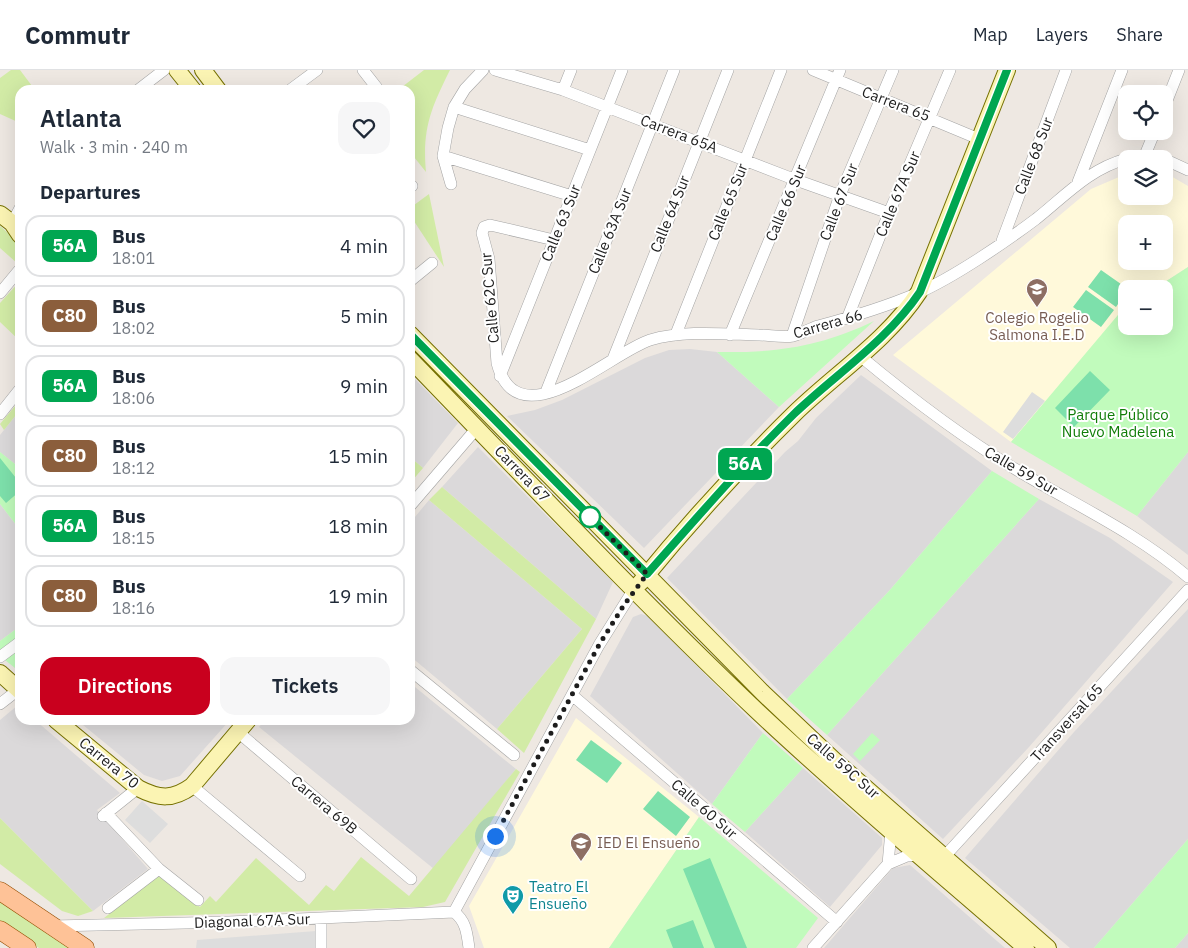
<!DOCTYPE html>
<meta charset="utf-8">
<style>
:root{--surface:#fff;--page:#f6f6f7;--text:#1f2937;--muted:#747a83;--line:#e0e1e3;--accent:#c9001e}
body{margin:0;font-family:"IBM Plex Sans",sans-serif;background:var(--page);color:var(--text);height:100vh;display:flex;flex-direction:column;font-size:19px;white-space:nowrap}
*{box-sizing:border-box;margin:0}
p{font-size:16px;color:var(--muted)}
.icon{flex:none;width:28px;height:28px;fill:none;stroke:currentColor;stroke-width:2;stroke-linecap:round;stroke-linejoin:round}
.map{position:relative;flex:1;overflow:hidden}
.drawer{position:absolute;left:15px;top:15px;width:400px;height:640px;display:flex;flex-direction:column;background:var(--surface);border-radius:15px;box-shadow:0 5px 20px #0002}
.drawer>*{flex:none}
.badge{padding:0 10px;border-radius:8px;font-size:18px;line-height:32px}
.fabs{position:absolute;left:1118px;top:15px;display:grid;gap:10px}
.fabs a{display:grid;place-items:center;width:55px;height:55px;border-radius:10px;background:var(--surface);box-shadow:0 5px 20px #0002;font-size:25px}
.you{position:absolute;width:25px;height:25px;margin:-12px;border:4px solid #fff;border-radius:50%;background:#1a73e8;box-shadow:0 0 0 8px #1a73e833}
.map>.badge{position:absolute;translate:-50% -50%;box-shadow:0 0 0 2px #fff}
h2{padding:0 25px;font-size:19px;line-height:45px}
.round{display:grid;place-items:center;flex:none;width:52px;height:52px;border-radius:15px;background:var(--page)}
.summary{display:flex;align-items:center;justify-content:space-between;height:85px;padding:0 25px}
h1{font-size:24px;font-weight:600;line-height:38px}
.primary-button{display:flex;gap:10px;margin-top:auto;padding:10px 25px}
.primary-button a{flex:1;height:58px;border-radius:15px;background:var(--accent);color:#fff;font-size:20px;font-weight:600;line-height:58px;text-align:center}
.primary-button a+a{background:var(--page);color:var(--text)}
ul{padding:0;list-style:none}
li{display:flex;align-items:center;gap:15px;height:62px;margin:0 10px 8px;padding:0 15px;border:2px solid var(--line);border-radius:15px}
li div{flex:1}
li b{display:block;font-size:19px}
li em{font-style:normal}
li .badge{min-width:55px;font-weight:700;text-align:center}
header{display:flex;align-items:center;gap:30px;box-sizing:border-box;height:70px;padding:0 25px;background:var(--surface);border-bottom:1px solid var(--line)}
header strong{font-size:24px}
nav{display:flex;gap:28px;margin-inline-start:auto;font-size:18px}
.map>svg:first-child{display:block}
.residential{fill:#dbd9da}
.education{fill:#fff9da;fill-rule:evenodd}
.grass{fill:#d2eba6}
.park{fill:#c1fbbc}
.pitch{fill:#7de0ab}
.parking{fill:#ddd}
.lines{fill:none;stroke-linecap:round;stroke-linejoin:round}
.street-casing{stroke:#a4a4a4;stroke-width:12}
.secondary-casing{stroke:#767102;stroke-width:18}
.primary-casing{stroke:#954d00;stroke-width:19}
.street{stroke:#fff;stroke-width:11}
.secondary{stroke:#fbf4b3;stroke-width:16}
.primary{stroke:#fec297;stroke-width:18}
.line-casing{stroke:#fff;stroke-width:11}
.line{stroke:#00a651;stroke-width:8}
.walk{stroke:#1d1d1d;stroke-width:5;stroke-dasharray:0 9}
.stop-dot{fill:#fff;stroke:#00a651;stroke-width:2.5}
.labels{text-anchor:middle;stroke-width:4;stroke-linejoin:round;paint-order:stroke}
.street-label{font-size:15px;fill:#1d1d1d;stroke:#fff}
.education-label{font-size:15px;fill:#785e54;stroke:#fff}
.park-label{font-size:15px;fill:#107d08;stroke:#fff}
.culture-label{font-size:15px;fill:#0d838f;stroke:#fff;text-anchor:start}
</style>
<header>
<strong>Commutr</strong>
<nav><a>Map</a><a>Layers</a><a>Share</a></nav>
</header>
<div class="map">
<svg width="1188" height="878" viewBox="0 0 1188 878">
<rect width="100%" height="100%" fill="#eee8e2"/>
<path class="residential" d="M690 279 717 282 779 337 644 478 507 346 535 340 562 330 645 288 669 280Z
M410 304 458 353 423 398 410 387Z
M861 305 992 401 889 521 787 629 667 508 785 382 798 371 816 348Z
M20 340V398L0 382V365Z
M478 377 613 512 596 549 442 417Z
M1188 382V485L1137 446Z
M1039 429 1110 468 1173 512 1029 677 943 769 827 665Z
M429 430 582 559 497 659 410 586V453Z
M0 434 20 460V556L0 571Z
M1188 539V769L1094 878H1070L965 788 1074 662Z
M641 544 648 546 763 663 712 734 590 626 633 547Z
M410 613 516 699 434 799 259 657 265 650H410Z
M18 635 20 650H35L120 723 97 740 148 799 93 841 0 748V650Z
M77 650H230L180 706 162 711 144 705Z
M803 698 882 768V775L830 837 745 762Z
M910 795 1005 878H824L893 798Z
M1188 863V878H1175Z"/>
<path class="education" d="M1164 102 1188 116V197L1154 219H1126V237L1011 372 893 285 1091 119 1126 104V126H1164ZM1126 154H1164V191H1126Z
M576 648 699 747 609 878H484L469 836Z"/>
<path class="grass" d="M11 0H20L35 20H20V53L0 44V8Z
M424 0H450C431 38 422 59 426 102L410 82V20H398Z
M429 124 444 197 410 145V138Z
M0 156C10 164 26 181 18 194L0 178Z
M20 211V271L0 252V233Z
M20 330V340L4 360 0 354Z
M410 387 423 398 411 412H410Z
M442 417 596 549 524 683 497 659 582 559 429 430Z
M516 699 520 702 445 832 423 837 104 848 162 803 200 837 210 826 216 832 256 788 309 835 326 815 334 821 361 787 409 826Z
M0 748 93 841 78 846 62 841 0 794Z
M0 831 70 878H39L0 851Z"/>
<path class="park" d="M1188 197V382L1137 446 1011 372 1123 239 1126 237V256H1164V219H1154Z
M874 251 779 337 717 282C776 283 820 277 874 251Z
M0 382 20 398V460L0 434Z
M992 401 1039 429 827 665 787 629 889 521Z
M20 556V602L0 586V571Z
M763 663 803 698 745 762 712 734Z
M872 663 880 670 860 691 853 684Z
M699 747 818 848 796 878H609Z
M1188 769V863L1175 878H1094Z"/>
<path class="pitch" d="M1101 200 1128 219 1116 237 1088 217Z
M1086 220 1114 240 1101 257 1073 237Z
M1090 301 1110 320 1074 357 1055 338Z
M0 388 20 413V421L6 433 0 426Z
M591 670 622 693 607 713 576 690Z
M658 721 690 747 676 766 643 739Z
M710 788 747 878H715L683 799Z
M693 850 704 878H673L666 860Z"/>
<path class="parking" d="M1032 322 1045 331 1013 369 1003 362Z
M142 731 168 754 150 773 125 750Z
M316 861V878H196L197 870Z"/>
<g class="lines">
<g class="street-casing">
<path id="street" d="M363 0 377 18
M495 0 563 20 796 110 889 143
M813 0 979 69
M138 20 164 0
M290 20 317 0
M563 20 571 0
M454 37 590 80
M1164 38 1179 0
M1145 85 1155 61
M443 86 572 126
M1127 89 1145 85 1162 89
M1164 89 1188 100
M1078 112 1122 0
M451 114 443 86 448 58 454 37 465 19 483 0
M410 117 412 116
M12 153 20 138
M554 170 490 155 484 157 482 163 489 189 497 293C518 372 610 283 650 270 684 260 723 264 759 265 769 265 783 268 793 266 801 264 809 259 818 256 852 247 885 237 918 223 954 207 1004 173 1036 149 1065 126 1089 99 1126 89
M1002 171 1066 0
M410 211 432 193
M0 223 20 199
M847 249 889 143 950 0
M676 264 781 0
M730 265 840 0
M792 266 840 125 893 0
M860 286C913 330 968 372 1027 406 1082 438 1139 465 1188 507
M613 289 728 0
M500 306 622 0
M546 322 674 0
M0 344 20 319
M410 436 477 358
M0 587 20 572
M410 600 514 685
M572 625 837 852
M0 634 18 620
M238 662 411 809
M192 716 300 806
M106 743 159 799 198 830
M103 746 138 718
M945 786 1188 520
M888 794 891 761
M108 838 159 799
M454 842 599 575 634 519
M454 842C466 851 467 863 469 878
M321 848V878
M53 856 229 852 454 842
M813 878 888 794 907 786 918 785"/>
</g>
<g class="secondary-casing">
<path id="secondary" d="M177 0 193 20
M203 0 218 20
M0 144 12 153 20 165
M410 264 762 622 835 691 1048 878
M410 289C524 407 637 527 756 640 843 722 935 799 1026 878
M640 513C688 454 740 397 794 344 836 303 887 271 919 222L1007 0
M0 603 20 621
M56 650 138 718C159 729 173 730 192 716L248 650"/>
</g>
<g class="primary-casing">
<path id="primary" d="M0 821 85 878
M0 860 27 878"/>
</g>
<use href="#street" class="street"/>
<use href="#secondary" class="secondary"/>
<use href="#primary" class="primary"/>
</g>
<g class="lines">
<g class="line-casing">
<path id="line" d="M410 264 647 504C695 450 742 395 794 344 836 304 887 271 920 222L1007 0"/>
</g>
<use href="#line" class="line"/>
<path class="walk" d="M495 766 599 575 624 535 647 504 590 447"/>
</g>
<defs>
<g id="school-pin" transform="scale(1.125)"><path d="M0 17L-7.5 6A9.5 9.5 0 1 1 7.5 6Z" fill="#8d6e63" stroke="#fff"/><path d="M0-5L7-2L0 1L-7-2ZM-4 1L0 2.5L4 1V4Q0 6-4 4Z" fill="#fff"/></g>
<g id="theatre-pin" transform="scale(1.125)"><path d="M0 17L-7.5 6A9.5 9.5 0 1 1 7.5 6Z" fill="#0f9aa8" stroke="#fff"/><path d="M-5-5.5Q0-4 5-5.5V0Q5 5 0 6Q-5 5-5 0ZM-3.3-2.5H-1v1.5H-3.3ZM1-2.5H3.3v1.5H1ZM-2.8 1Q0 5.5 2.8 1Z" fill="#fff"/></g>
</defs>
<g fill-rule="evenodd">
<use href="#school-pin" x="1037" y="219"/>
<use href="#school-pin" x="581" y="773"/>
<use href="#theatre-pin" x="513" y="826"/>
</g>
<circle class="stop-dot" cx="590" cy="447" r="10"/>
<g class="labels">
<g class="street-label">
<text transform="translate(896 34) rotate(21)" y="5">Carrera 65</text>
<text transform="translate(679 64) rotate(21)" y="5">Carrera 65A</text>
<text transform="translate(1034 86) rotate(-69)" y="5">Calle 68 Sur</text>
<text transform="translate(898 124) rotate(-67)" y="5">Calle 67A Sur</text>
<text transform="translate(728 132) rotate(-68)" y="5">Calle 65 Sur</text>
<text transform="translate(839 132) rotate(-69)" y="5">Calle 67 Sur</text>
<text transform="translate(786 133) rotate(-67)" y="5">Calle 66 Sur</text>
<text transform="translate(670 144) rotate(-68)" y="5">Calle 64 Sur</text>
<text transform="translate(561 153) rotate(-68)" y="5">Calle 63 Sur</text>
<text transform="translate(610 161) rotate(-68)" y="5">Calle 63A Sur</text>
<text transform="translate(490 228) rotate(-95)" y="5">Calle 62C Sur</text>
<text transform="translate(828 254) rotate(-16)" y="5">Carrera 66</text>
<text transform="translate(1021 401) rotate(30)" y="5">Calle 59 Sur</text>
<text transform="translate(522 404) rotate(46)" y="5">Carrera 67</text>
<text transform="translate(1067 653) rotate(-48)" y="5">Transversal 65</text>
<text transform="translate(109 693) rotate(39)" y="5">Carrera 70</text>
<text transform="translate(843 696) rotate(41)" y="5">Calle 59C Sur</text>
<text transform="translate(324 735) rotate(40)" y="5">Carrera 69B</text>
<text transform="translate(704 739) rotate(41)" y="5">Calle 60 Sur</text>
<text transform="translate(252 851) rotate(-2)" y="5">Diagonal 67A Sur</text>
</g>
<g class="education-label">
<text x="1037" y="253">Colegio Rogelio<tspan x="1037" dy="17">Salmona I.E.D</tspan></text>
<text x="597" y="778" text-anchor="start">IED El Ensueño</text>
</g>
<g class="park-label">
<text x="1118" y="350">Parque Público<tspan x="1118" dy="17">Nuevo Madelena</tspan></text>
</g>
<g class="culture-label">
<text x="529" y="822">Teatro El<tspan x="529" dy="17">Ensueño</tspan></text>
</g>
</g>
</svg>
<div class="fabs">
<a><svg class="icon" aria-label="locate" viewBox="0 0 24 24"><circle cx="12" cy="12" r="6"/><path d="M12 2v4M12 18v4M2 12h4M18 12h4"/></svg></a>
<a><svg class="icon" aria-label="layers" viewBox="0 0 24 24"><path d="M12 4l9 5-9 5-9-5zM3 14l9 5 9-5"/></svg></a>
<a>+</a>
<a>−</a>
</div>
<div class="you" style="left:495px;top:766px"></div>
<b class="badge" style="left:745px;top:394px;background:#00a651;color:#fff">56A</b>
<section class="drawer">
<div class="summary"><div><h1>Atlanta</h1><p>Walk · 3 min · 240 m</p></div><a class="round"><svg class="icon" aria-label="heart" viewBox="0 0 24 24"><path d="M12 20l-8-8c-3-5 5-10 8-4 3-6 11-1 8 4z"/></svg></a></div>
<h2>Departures</h2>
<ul>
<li><span class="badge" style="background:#00a651;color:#fff">56A</span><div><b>Bus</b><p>18:01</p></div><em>4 min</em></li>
<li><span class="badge" style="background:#8b5e3c;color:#fff">C80</span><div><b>Bus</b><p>18:02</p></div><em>5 min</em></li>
<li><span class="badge" style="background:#00a651;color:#fff">56A</span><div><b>Bus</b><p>18:06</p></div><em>9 min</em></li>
<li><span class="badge" style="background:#8b5e3c;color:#fff">C80</span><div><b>Bus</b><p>18:12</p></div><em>15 min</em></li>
<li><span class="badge" style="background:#00a651;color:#fff">56A</span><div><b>Bus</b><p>18:15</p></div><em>18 min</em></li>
<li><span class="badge" style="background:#8b5e3c;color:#fff">C80</span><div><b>Bus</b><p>18:16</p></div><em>19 min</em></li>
</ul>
<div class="primary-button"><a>Directions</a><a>Tickets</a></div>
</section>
</div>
